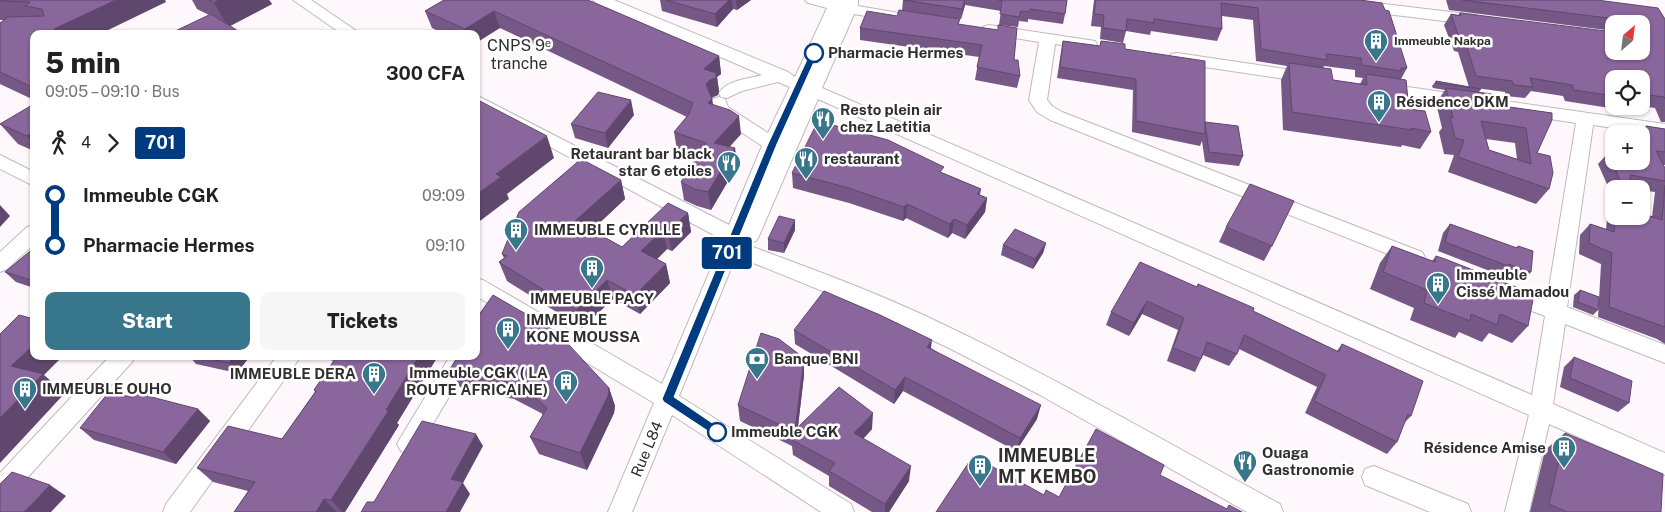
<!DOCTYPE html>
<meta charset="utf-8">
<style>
:root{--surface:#fff;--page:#f6f6f6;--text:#222;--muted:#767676;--accent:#37768b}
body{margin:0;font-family:"Public Sans",sans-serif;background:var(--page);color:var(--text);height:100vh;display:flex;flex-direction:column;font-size:19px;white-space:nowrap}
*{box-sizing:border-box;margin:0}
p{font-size:16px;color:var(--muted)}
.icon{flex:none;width:28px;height:28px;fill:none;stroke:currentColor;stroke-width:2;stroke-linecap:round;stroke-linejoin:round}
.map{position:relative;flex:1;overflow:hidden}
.side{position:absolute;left:30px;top:30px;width:450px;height:330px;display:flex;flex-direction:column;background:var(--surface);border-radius:10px;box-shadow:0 1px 4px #0004}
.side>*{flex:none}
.badge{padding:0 10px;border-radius:4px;font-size:18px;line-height:32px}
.needle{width:32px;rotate:28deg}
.controls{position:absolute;left:1605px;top:15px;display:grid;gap:10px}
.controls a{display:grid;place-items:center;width:45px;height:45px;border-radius:10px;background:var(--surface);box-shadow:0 1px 4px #0004;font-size:25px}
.map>.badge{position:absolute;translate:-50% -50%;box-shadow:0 0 0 2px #fff}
.legs{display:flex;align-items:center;gap:8px;height:55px;padding:0 15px;font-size:16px}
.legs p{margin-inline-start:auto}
.headline{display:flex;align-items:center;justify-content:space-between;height:85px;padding:0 15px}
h1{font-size:28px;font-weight:800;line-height:38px}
.primary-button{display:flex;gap:10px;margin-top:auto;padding:10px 15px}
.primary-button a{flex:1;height:58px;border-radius:10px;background:var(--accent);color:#fff;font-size:20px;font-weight:800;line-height:58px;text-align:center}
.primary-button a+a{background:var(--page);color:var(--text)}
ul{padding:0 15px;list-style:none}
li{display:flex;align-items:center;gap:18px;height:50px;font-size:19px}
li i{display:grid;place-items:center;width:8px;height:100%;margin:0 6px;background:currentColor}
li i::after{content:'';width:12px;height:12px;margin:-6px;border:4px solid;border-radius:50%;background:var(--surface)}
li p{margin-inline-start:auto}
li:first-child i{background:linear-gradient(#0000 50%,currentColor 0)}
li:last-child i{background:linear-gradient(currentColor 50%,#0000 0)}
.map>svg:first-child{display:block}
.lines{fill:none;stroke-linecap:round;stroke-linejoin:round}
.minor-casing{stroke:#c0b9be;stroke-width:2}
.minor{fill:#fff;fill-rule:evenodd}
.wall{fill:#765886;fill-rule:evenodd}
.shaded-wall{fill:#60476d}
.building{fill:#89669c;stroke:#60476d;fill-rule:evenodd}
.line-1{fill:#003b80;stroke:#fff}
.stop-1-dot{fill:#fff;stroke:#003b80;stroke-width:2.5}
.labels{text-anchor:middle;stroke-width:5;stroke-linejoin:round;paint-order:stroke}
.far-poi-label{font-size:12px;font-weight:bold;fill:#302e2f;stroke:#fff;text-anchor:start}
.stop-label{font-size:15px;font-weight:bold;fill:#302e2f;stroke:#fff;text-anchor:start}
.poi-label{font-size:15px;font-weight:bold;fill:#302e2f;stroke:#fff;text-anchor:start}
.street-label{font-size:15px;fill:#302e2f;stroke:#fff}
.neighbourhood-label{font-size:16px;fill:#302e2f;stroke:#fff}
.near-poi-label{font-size:18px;font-weight:bold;fill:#302e2f;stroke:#fff;text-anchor:start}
</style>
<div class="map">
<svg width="1665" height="512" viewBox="0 0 1665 512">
<rect width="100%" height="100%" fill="#fef7fc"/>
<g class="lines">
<g class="minor-casing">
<path id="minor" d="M293 0H311L361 34H342Z
M593 0H614L788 72 795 77 827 8 808 3 805 0H858V6L899 13 902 16 899 19 894 21 854 14 822 88 1532 395 1545 316 1500 299 1497 293 1500 287 1507 285 1547 300 1576 123 1380 93 1374 92 1372 88 1374 84 1380 83 1665 124V136L1593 125 1567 307 1665 345V363L1565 324 1553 404 1665 453V475L1549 424 1529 512H1505L1529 415 818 99 759 236 756 241 749 243 742 241 740 244 750 246C807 267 864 288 919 313 1042 370 1160 439 1280 504L1283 512H1247L1040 395 949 348 862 307 736 256 679 396 851 504 854 512H821L672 415 632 512H608L654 403 476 296V278L483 280 662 384 723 240 476 107V95L729 225 762 146 714 114 710 103 713 99 719 97 725 99 728 107 768 133 790 87 778 82 742 91 727 98 721 97 719 93C727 80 748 79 762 75L596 3Z
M1306 0H1351L1476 15 1481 17 1484 20 1481 23 1476 25 1314 5 1309 3Z
M989 25 1095 41 1097 44 1095 47 1089 49 1055 44 1047 100 1052 106 1062 112 1422 252 1425 257 1422 262 1415 265 1408 262 1050 120 1037 112 1029 100 1039 42 983 33 981 30 983 27Z
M1177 53 1312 73 1318 74 1320 78 1318 82 1312 83 1171 62 1169 58 1171 54Z
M0 155 34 172V186L0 169Z
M34 225V244L7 269 0 272V252L27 227Z
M110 356H135L132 362 9 498 0 501V473Z
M277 356H301L190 512H163L166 504Z
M450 356H473L417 451 409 455 401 451 397 444 401 437Z
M1374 466 1468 504 1471 512H1430L1365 485 1362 477 1365 469Z"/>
</g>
<use href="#minor" class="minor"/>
</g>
<path class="wall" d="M0 0 166 2 34 34V100L0 84V23L4 20H0Z
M192 0H269L272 4 230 26 209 15 197 9Z
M444 0 719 56 721 74 717 77 719 91 718 95 712 98 713 104 741 134 729 147 735 148 737 166 711 210 697 206 684 200 681 182 698 157 677 150 674 132 687 117 500 28 476 34H444L432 28 425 11Z
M660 0H751L737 10 733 9 717 27 662 11Z
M903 0H1067L1065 14 1063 24 1028 19V22L1019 21 1018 27 999 25 1001 11 965 5 961 19 902 11Z
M1094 0H1360L1407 68 1401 79 1409 109 1431 132 1420 149 1402 145 1401 147 1283 130 1281 80 1287 66 1256 61 1253 20 1222 16V29L1217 41 1151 31 1150 35 1126 31 1123 43 1100 39 1101 27 1091 26ZM1324 66 1355 70V77L1363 78 1360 84 1333 80 1323 68Z
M1446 0H1597L1665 19V122H1661L1655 108 1641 106V79H1614V106H1618L1616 109 1565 101 1563 96 1531 91 1525 98 1506 96 1505 92 1469 87 1458 52 1454 51 1444 25 1451 14 1458 15 1460 13 1614 51 1641 24H1614V31L1449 10Z
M959 24 1014 60 1020 76 1017 88 975 80 979 57 860 40V28Z
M1063 41 1100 46 1101 41 1125 49 1205 123 1243 156 1239 166 1205 162 1202 141 1200 146 1132 132 1133 90 1057 78 1061 52Z
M1436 81 1481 89 1479 92 1495 105 1552 113 1537 153 1549 189 1536 204 1448 172 1454 155 1444 154 1439 132 1442 128 1436 103 1445 90 1433 88 1432 86ZM1486 139 1515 143 1517 159 1489 150Z
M34 104V151L18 144 0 124Z
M634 115 608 148 575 138 571 124Z
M1646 126 1665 129V165H1663L1665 168V344L1657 339 1598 317 1601 264 1579 254 1580 235 1590 224 1606 229 1610 191 1598 164 1608 153 1641 161V134H1616L1620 129 1641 132ZM1631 188 1641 189V190L1655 192 1652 217 1614 216V189H1631Z
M1614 136V148L1611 140Z
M792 173H943L981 189 980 195 987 198 985 212 965 239 952 233 948 238 906 218 903 221 849 203 793 188Z
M621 180 625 199 592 230 622 247 688 213 691 232 672 251 667 249 657 259 666 264 670 283 640 314 613 299 582 328 507 281 499 262 504 258 502 254Z
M1450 224 1516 248 1518 246 1531 272 1523 281 1501 273 1500 275 1438 251 1443 233Z
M1226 227 1272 246 1264 261 1219 242Z
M795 230 784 253 768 250V239Z
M1046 243 1043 253 1033 269 1001 255 1003 245Z
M1392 246 1432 261 1436 256 1528 326 1512 343 1489 333 1482 342 1459 332 1455 338 1410 320 1414 308 1370 289 1380 263Z
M34 248V288L16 282 5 272Z
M1197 287 1253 311 1337 351 1342 344 1411 416 1404 423 1397 442 1387 454 1305 413 1317 387 1239 349 1237 354 1229 366 1203 355 1195 372 1167 361 1178 330 1142 314 1129 336 1106 325 1111 312Z
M1580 290 1598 310 1593 315 1573 307 1574 295Z
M794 330 931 348 1037 419 1016 451 903 391 894 404 795 344Z
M189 356H250L237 373 196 364Z
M314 356H438L397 423 399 425 345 512H234L248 491 213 482 197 468 282 439 315 392 314 390 334 361Z
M1574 357 1629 403 1618 412 1560 387 1564 367Z
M450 369 609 388 615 406 614 413 587 470 539 454 530 437 543 415 541 413 514 399 460 387Z
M804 375 798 427 872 429 863 439 909 481 889 512H872L829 486V476L793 455 792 446 740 421 738 405Z
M198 409 210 421 176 464 94 440 80 428Z
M1565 433 1661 512H1530L1545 450Z"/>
<path class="shaded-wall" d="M116 0H165L166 2 100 34H58L54 29Z
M219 0H269L272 4 228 27 214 3Z
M729 0H732L733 9 717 27 715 14Z
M736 0H751L737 10Z
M965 0V5L961 19 962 9Z
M494 11 500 28 476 43V34H466L465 29Z
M719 56 721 74 717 77 719 91 718 95 712 97 708 102 704 69Z
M712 99 714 116 708 103Z
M631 100 634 115 608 148 605 133Z
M739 116 741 134 717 161 714 143Z
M34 132V144L27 136Z
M547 136 554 158 507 194 509 199 476 224V195L496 174Z
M735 148 737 166 711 210 708 192Z
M621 180 625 199 581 240 575 221Z
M987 198 985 212 965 239 967 225Z
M907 204 906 218 903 221 904 207Z
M0 205 10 216 0 227Z
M688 213 691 232 672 251 668 232Z
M954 219 952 233 948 238 950 224Z
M795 220V230L784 253V243Z
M663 230 667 249 646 270 641 251Z
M1046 243 1043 253 1033 269 1035 259Z
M666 264 670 283 640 314 635 295Z
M607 280 613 299 582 328 576 310Z
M1147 301 1142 314 1129 336 1134 323Z
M932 340 930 355 927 347Z
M34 344V356H63L44 375 65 393 0 463V418L11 366Z
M234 356H250L237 373 229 363Z
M419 356H438L397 423 399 425 345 512H342L331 500Z
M804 358V375L796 442 795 430Z
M905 377 903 391 894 404 895 390Z
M609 388 615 406 614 413 587 470 580 453Z
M1041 405 1037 419 1016 451 1020 438Z
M198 409 210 421 176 464 163 452Z
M873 413 872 429 854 449V433Z
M476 434 483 446 463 483 470 494 460 512H446L451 479Z
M911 466 909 481 889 512H885V504Z
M50 485 66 496 51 512H24Z
M324 499 337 512H316Z"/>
<path class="building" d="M0 0H116L54 29 65 34H34V88L0 72V23L8 17 44 16 42 9 25 6 30 2 0 1Z
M209 0H219L214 3Z
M444 0H588L719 56 704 69 716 73V78L710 80 706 84 712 99 708 103 730 110 739 116 714 143 735 148 708 192 694 189 681 182 706 143 674 132 689 114 693 103 494 11 465 29 425 11Z
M666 0H729L715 14Z
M903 0H965L962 9Z
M998 0H1067L1065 14 1030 9 1029 12 1021 11 1019 17 1000 14 1002 1Z
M1096 0H1360L1382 3 1385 10 1389 11 1407 68H1401V71L1362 65 1361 58 1326 54 1327 60 1261 49 1258 8 1221 3 1222 29 1154 19V23L1127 19 1126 31 1103 28 1104 15 1094 14Z
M1462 0H1597L1658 8 1665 19V99L1664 97 1641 94V79H1614V96L1574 90 1572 85 1530 78 1533 87 1514 85 1512 81 1476 76 1465 41 1460 40 1451 14 1461 16 1460 13 1614 32V51H1641V24H1624V20Z
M899 10 960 19 958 24 998 30V25L1017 28 1014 60H1018L1020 76 977 67 982 45 860 28 867 11 897 16Z
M211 14 243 34H169Z
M1063 41 1100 46 1101 41 1125 44V49L1205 61V134L1136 121V79L1060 67Z
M1289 63 1331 69 1333 80 1367 85 1366 74 1406 80 1409 109 1425 111 1431 132 1411 128 1412 130 1292 112Z
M1436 81 1481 89 1436 83Z
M1446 88 1492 94 1495 105 1552 113V120L1537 153 1550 156 1553 173 1549 189 1458 157 1464 140 1455 138 1450 117 1453 118ZM1481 121 1526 128 1531 164 1489 150Z
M598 92 631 100 605 133 571 124Z
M476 99 547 136 496 174 501 177 476 195Z
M34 104V132L27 136 0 124Z
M818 121 888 140 944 167 940 172 981 189 977 194 987 198 967 225 954 219 950 224 907 204 904 207 849 188 792 173Z
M1205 122 1238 126 1243 156 1209 152Z
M1646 126 1665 129V152L1656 151 1665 168V181L1630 175 1631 189H1619L1620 180 1608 153 1614 154V161H1641V134H1622L1620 129 1649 134Z
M581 159 621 180 575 221 622 247 668 203 688 213 668 232 663 230 641 251 666 264 635 295 607 280 576 310 499 262 507 256 502 254 519 212Z
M1250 184 1294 201 1272 246 1226 227Z
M1665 185V327L1609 307 1612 253 1589 243 1590 224 1614 232 1616 216H1641V213L1662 220Z
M779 216 795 220 784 243 768 239Z
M1450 224 1517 248 1518 246 1533 251 1531 272 1508 264V266L1445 242Z
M1015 229 1046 243 1035 259 1003 245Z
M1392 246 1435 262 1436 256 1445 259 1534 294 1528 326 1500 314 1497 325 1471 314 1470 321 1424 303 1427 290 1383 272Z
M34 248V281L5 272Z
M1140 262 1197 287 1198 284 1254 308 1253 311 1339 352 1342 344 1423 381 1411 416 1408 414 1397 442 1314 401 1326 375 1244 335 1237 354 1207 342 1201 359 1173 348 1184 318 1147 301 1134 323 1111 312Z
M1580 290 1599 297 1598 310 1578 302Z
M824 291 880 315 932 340 927 347 1041 405 1020 438 905 377 895 390 794 330Z
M493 295 557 332 609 388 608 396 580 453 530 437 547 408 532 395 505 381 450 369 458 356H476V319Z
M19 315 34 319V344L11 366 43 374 0 418V334Z
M761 333 779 339 804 358 795 430 839 387 873 413 854 433 911 466 885 504 829 471 835 463 792 440 793 431 738 405Z
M197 356H234L229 363Z
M337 356H419L386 410H389L331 500 324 499 316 512H234L255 482 197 468 228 426 282 439 316 391 314 390Z
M1574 357 1632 381 1629 403 1570 378Z
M108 393 133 397 136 393 198 409 163 452 80 428Z
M422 421 476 434 451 479 463 482 446 512H361L367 502H374Z
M1096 429 1164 465 1160 475 1227 509 1229 505 1242 512H936L973 456 1044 495 1046 490 1059 497Z
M1565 433 1663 474 1661 512H1567L1549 504Z
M12 472 50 485 24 512H0V484Z"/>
<path class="line-1" d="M811 51 818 53 777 144 674 397 721 429 723 432 721 436 717 437 664 402 662 399 768 144Z"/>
<defs>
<g id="building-pin" transform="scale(1.25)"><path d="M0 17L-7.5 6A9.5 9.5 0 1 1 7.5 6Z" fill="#37768b" stroke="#fff"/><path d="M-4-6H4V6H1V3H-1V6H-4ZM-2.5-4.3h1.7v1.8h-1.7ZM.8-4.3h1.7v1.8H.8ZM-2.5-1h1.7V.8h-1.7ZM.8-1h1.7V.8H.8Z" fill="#fff"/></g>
<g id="restaurant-pin" transform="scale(1.25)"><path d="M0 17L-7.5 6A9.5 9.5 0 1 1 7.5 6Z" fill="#37768b" stroke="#fff"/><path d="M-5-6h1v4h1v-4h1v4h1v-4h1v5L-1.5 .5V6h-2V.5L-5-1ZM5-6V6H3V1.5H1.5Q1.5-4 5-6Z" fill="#fff"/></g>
<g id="bank-pin" transform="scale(1.25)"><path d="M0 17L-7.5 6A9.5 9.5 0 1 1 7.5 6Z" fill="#37768b" stroke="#fff"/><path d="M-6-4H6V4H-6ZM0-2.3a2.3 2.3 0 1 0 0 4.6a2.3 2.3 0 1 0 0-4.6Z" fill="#fff"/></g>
</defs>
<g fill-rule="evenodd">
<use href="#building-pin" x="1376" y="41"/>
<use href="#building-pin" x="1379" y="102"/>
<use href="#restaurant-pin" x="823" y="119"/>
<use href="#restaurant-pin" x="806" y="159"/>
<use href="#restaurant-pin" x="729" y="163"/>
<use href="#building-pin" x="516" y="230"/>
<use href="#building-pin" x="592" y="268"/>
<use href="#building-pin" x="1438" y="284"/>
<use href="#building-pin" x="508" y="329"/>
<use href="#bank-pin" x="757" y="359"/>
<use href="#building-pin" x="374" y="374"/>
<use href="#building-pin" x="566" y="382"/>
<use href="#building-pin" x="25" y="389"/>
<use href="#building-pin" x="1564" y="448"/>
<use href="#restaurant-pin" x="1245" y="462"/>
<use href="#building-pin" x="980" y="466"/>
</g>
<g class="stop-1-dot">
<circle cx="814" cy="53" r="9"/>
<circle cx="717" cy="432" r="9"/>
</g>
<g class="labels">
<g class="far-poi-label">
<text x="1394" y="45">Immeuble Nakpa</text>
</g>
<g class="stop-label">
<text x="828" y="58">Pharmacie Hermes</text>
<text x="731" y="437">Immeuble CGK</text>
</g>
<g class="poi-label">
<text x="1396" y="107">Résidence DKM</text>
<text x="840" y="115">Resto plein air<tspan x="840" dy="17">chez Laetitia</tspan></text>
<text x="712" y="159" text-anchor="end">Retaurant bar black<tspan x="712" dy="17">star 6 etoiles</tspan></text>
<text x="824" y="164">restaurant</text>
<text x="534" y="235">IMMEUBLE CYRILLE</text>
<text x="1456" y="280">Immeuble<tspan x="1456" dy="17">Cissé Mamadou</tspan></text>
<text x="592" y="304" text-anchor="middle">IMMEUBLE PACY</text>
<text x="526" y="325">IMMEUBLE<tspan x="526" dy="17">KONE MOUSSA</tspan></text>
<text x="774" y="364">Banque BNI</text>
<text x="548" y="378" text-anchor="end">Immeuble CGK ( LA<tspan x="548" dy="17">ROUTE AFRICAINE)</tspan></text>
<text x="356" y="379" text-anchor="end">IMMEUBLE DERA</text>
<text x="42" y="394">IMMEUBLE OUHO</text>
<text x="1546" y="453" text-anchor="end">Résidence Amise</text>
<text x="1262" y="458">Ouaga<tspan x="1262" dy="17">Gastronomie</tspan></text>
</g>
<g class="street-label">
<text transform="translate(647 449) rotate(-67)" y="5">Rue L84</text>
</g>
<g class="neighbourhood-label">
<text x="519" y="51">CNPS 9ᵉ<tspan x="519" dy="18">tranche</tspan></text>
</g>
<g class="near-poi-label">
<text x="998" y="462">IMMEUBLE<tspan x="998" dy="21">MT KEMBO</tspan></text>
</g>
</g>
</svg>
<div class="controls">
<a><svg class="needle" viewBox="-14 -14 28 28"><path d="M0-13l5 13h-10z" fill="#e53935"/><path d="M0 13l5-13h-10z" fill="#767676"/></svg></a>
<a><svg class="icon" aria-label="locate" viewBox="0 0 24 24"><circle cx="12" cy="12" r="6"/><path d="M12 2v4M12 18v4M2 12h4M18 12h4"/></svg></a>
<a>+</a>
<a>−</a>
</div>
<b class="badge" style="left:727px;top:253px;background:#003b80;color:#fff">701</b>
<section class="side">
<div class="headline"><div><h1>5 min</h1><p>09:05 – 09:10 · Bus</p></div><b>300 CFA</b></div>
<div class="legs"><svg class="icon" aria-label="walk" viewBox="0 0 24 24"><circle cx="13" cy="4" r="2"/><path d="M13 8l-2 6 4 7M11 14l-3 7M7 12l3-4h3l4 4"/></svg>4<svg class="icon" aria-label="forward" viewBox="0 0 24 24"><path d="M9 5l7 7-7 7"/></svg><b class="badge" style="background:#003b80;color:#fff">701</b></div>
<ul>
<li><i style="color:#003b80"></i><b>Immeuble CGK</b><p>09:09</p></li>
<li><i style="color:#003b80"></i><b>Pharmacie Hermes</b><p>09:10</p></li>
</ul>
<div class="primary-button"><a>Start</a><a>Tickets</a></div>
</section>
</div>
